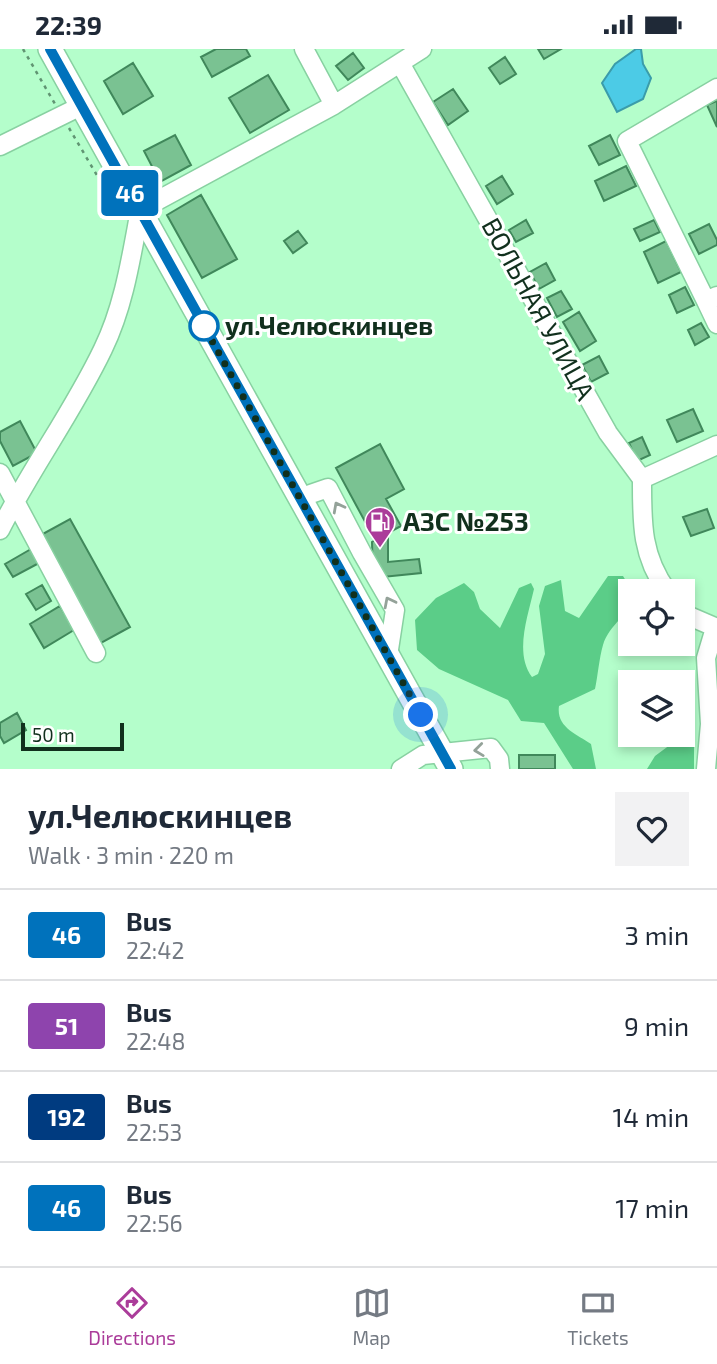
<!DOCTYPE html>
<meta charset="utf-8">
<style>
:root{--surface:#fff;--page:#f2f2f3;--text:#1f2937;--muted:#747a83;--line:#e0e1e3;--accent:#ab3c9a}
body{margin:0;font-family:"Exo 2",sans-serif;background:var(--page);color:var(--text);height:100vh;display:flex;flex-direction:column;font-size:26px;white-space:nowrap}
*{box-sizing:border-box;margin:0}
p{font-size:23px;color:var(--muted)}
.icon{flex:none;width:38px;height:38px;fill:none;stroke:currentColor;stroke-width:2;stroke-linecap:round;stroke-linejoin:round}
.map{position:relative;height:720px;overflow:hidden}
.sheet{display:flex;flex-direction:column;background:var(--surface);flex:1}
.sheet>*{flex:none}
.badge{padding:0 14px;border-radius:5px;font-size:24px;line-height:46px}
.fabs{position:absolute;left:618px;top:530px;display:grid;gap:14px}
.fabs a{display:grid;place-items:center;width:77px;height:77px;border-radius:0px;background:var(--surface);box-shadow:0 4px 10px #0003;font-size:35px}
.scale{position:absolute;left:21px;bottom:18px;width:103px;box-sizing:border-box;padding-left:7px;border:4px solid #11301d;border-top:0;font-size:19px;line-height:24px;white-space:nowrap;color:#11301d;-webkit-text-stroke:5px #fff;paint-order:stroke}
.you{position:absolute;width:35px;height:35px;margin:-18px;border:5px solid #fff;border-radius:50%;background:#1a73e8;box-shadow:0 0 0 10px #1a73e833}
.map>.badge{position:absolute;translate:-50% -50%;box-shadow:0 0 0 4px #fff}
.round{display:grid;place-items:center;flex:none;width:74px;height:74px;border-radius:0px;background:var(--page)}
.headline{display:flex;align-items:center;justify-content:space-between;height:119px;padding:0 28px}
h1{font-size:33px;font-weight:700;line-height:52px}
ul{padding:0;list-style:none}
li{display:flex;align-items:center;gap:21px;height:91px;padding:0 28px;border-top:2px solid var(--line)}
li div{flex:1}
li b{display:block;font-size:26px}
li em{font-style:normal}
li .badge{min-width:77px;font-weight:700;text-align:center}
.status{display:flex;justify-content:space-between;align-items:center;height:49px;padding:0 35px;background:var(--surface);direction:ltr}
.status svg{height:19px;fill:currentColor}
.tab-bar{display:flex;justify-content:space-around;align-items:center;height:98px;border-top:2px solid var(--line);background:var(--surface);font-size:19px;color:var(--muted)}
.tab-bar a{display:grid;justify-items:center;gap:4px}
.tab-bar .on{color:var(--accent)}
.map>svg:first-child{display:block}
.forest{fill:#5bcd88}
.water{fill:#4ccbe6;stroke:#3a9caa;stroke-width:2}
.building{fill:#7ac292;stroke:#40885b;stroke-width:2}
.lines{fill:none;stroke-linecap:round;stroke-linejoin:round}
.minor-casing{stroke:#88d1a1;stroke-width:21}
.major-casing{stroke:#88d1a1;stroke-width:26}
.path{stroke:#609472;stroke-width:2.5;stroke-dasharray:3.5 5;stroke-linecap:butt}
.minor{stroke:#fff;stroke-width:18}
.major{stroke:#fff;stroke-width:23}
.oneway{stroke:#94a299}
.line-casing{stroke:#fff;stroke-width:16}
.line{stroke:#0072bc;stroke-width:10}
.walk{stroke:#11301d;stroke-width:7;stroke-dasharray:0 12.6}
.stop-dot{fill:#fff;stroke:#0072bc;stroke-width:3.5}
.labels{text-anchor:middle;stroke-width:6;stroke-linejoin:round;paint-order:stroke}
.street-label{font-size:26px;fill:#11301d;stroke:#fff}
.stop-label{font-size:26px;font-weight:bold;fill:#11301d;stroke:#fff;text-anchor:start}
.poi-label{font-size:26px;font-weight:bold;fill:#11301d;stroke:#fff;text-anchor:start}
</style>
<div class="status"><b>22:39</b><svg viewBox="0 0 49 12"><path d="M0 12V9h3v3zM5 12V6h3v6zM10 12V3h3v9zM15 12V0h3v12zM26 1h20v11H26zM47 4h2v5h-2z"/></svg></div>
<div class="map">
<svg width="717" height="720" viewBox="0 0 717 720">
<rect width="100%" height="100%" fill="#b4fecb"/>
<path class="forest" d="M608 527H623C645 562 611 569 603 596 599 610 598 626 595 640L559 657C556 678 576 685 591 695L596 720H573L544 674 521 672 508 651 439 620 417 601 415 571 436 549 464 534 474 543 480 560 500 579 519 539 531 534 534 540C528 567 514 604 532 628L538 625 545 605 539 557 545 537 561 531 565 562 579 569Z
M678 690 694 696V720H647L655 707Z"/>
<path class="water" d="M636 0H641L643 15 651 29 643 50 617 63 602 34 615 15Z"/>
<path class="building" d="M216 0H246L250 7 212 28 201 8Z
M538 0H561L544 10Z
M353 4 364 19 348 31 336 17Z
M505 8 516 25 500 35 489 19Z
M133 14 153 47 123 65 104 32Z
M268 26 289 61 250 84 229 49Z
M453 40 468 62 448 76 433 53Z
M717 52V78L707 56Z
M175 86 191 116 160 133 144 102Z
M610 86 620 106 599 116 589 97Z
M626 117 636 137 604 152 595 132Z
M502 127 513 145 497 155 486 137Z
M201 146 237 210 202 229 167 166Z
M526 171 533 184 516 193 509 181Z
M654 171 660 183 640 192 634 180Z
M709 175 717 191V196L699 205 689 185Z
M298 182 307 194 293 204 284 192Z
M666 192 681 223 658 234 644 203Z
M546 214 555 231 539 240 530 223Z
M685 238 694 256 677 264 669 246Z
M561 242 572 260 557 268 547 249Z
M579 263 596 292 580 302 563 273Z
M701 274 709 288 695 296 688 281Z
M599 307 608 324 591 333 582 316Z
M693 360 703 382 677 393 667 371Z
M20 372 37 404 13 417 0 392V383Z
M642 388 650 406 637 412 629 394Z
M380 395 404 440 386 450 401 477 375 491 336 419Z
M707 460 714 479 691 487 683 468Z
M70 470 130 578 101 594 41 486Z
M388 484V513L419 510 421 524 373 529 372 493Z
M31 500 39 514 13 528 5 515Z
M42 536 51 552 36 561 26 545Z
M60 557 74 581 44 599 30 575Z
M17 664 26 681 4 694 0 687V674Z
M519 706H555V720H519Z"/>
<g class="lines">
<g class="minor-casing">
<path id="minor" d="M304 0 334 56
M400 14 608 384 642 430 717 396
M717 39 627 92 706 252 717 247
M0 97 81 57
M706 252 717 275
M0 424 96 604
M642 430C642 473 641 506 667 542
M299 449 328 439 362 504 395 561 388 607
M0 481C31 419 73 363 103 300 124 257 131 209 140 161L334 56 422 0
M682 564 717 579
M401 720 423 706 491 699 499 710 500 720
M706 720 710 675 706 609 715 579"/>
</g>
<g class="major-casing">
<path id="major" d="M50 0 451 720"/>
</g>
<path class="path" d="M23 0 55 55
M69 79 108 145"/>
<use href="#minor" class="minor"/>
<use href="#major" class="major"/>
</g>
<defs><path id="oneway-chevron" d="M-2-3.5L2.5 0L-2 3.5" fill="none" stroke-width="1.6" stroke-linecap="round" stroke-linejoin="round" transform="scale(1.75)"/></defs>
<g class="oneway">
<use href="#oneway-chevron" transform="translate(338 458) rotate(-118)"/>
<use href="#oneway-chevron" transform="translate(389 553) rotate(-117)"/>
<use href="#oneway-chevron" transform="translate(479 701) rotate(173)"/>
</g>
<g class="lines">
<g class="line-casing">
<path id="line" d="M50 0 451 720"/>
</g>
<use href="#line" class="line"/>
<path class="walk" d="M204 277 202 274 421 666"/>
</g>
<defs>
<g id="fuel-pin" transform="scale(1.575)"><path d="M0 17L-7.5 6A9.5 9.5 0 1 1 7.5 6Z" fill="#ab3c9a" stroke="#fff"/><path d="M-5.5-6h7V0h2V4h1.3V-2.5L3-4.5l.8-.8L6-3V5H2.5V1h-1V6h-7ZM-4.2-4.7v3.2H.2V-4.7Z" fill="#fff"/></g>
</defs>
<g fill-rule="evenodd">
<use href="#fuel-pin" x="380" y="473"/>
</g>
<circle class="stop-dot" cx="204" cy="277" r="14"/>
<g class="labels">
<g class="street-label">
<text transform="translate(538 260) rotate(61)" y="9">ВОЛЬНАЯ УЛИЦА</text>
</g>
<g class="stop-label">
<text x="225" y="286">ул.Челюскинцев</text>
</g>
<g class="poi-label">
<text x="403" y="482">АЗС №253</text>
</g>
</g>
</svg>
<div class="fabs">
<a><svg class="icon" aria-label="locate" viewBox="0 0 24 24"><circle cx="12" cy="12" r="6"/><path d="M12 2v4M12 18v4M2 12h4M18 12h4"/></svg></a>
<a><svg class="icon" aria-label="layers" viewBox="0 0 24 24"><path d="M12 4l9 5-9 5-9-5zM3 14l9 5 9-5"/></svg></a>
</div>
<div class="scale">50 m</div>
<div class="you" style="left:421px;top:666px"></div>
<b class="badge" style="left:130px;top:144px;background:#0072bc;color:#fff">46</b>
</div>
<section class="sheet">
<div class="headline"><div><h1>ул.Челюскинцев</h1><p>Walk · 3 min · 220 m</p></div><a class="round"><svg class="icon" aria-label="heart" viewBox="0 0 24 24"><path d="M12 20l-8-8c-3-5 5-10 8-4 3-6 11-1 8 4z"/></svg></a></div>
<ul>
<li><span class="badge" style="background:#0072bc;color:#fff">46</span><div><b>Bus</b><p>22:42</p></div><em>3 min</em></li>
<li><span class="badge" style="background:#8e44ad;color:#fff">51</span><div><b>Bus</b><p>22:48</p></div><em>9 min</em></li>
<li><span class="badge" style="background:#003b80;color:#fff">192</span><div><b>Bus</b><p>22:53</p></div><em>14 min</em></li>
<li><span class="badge" style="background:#0072bc;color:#fff">46</span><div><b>Bus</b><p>22:56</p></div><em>17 min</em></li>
</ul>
</section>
<nav class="tab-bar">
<a class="on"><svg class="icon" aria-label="directions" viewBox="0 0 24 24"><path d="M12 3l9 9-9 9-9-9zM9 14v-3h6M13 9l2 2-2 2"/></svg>Directions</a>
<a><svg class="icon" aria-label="map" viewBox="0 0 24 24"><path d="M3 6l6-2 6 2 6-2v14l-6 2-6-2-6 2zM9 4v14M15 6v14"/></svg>Map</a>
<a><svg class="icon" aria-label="tickets" viewBox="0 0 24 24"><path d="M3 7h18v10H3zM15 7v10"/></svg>Tickets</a>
</nav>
